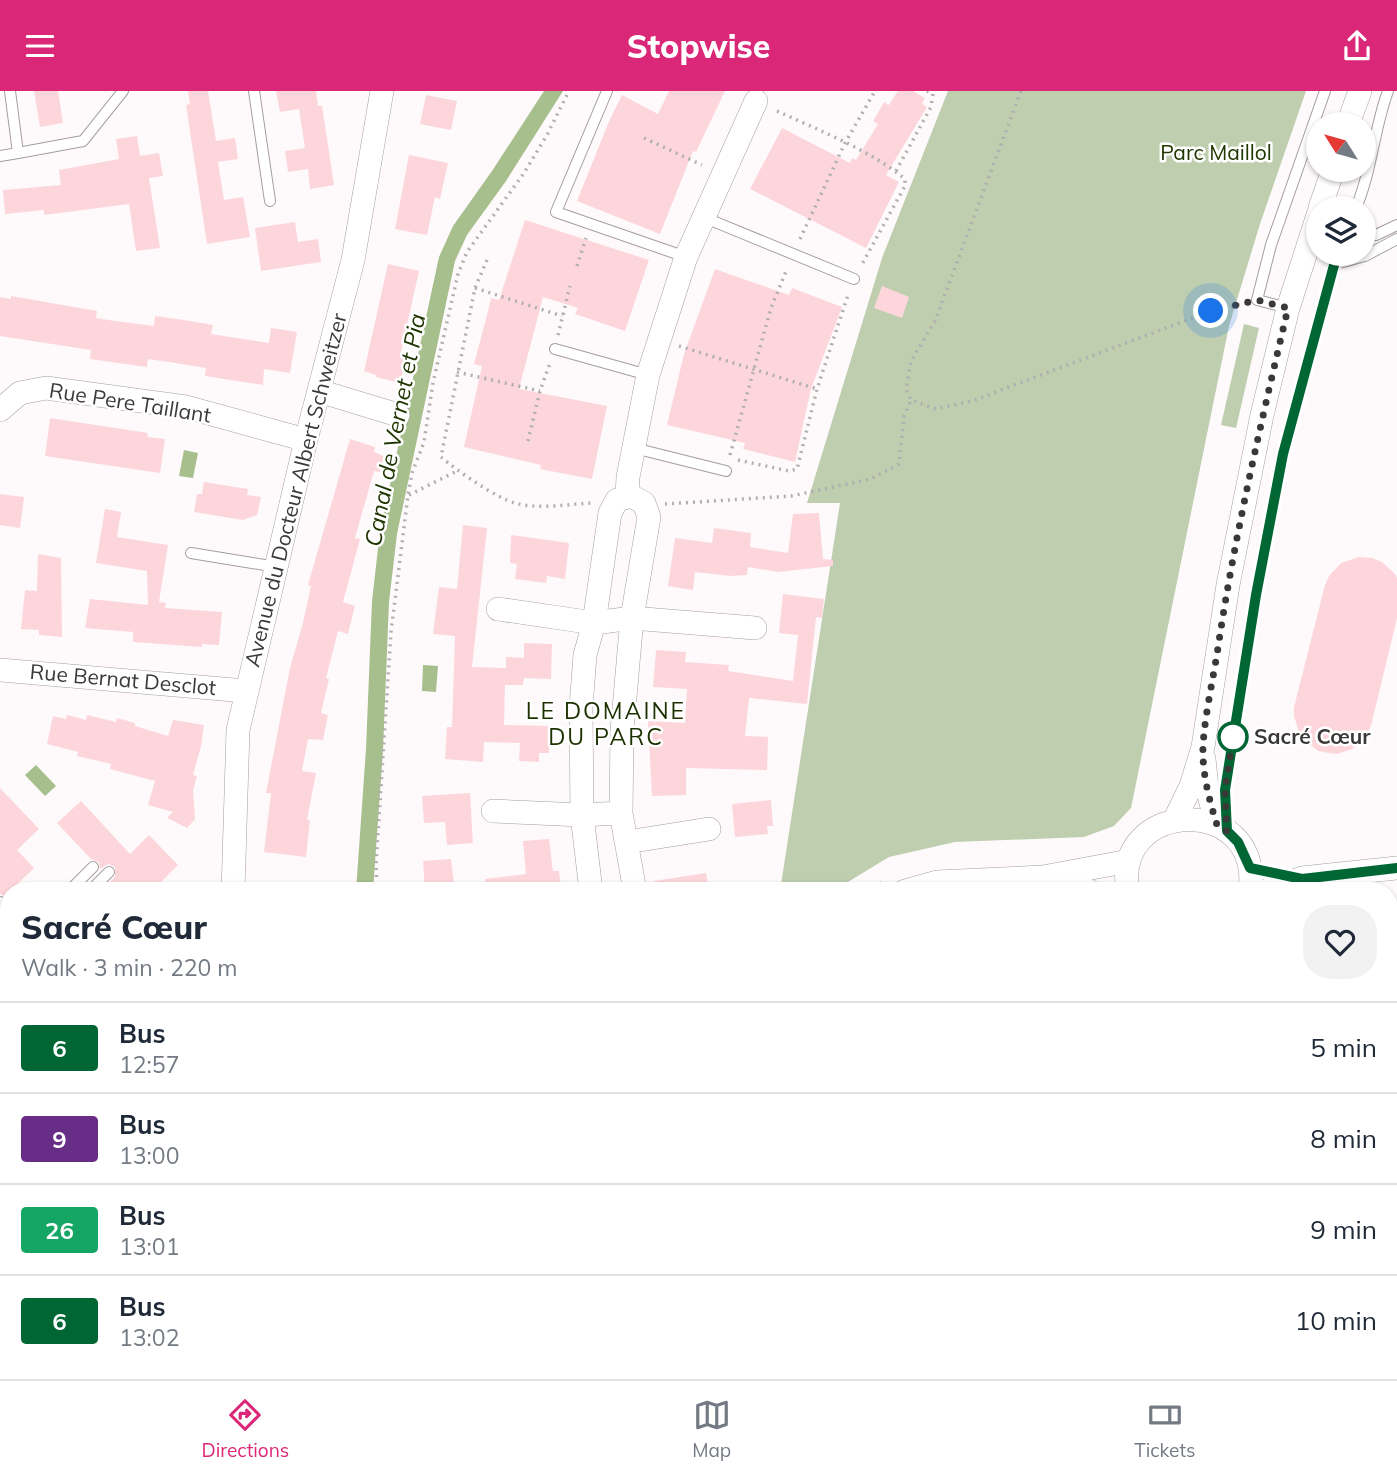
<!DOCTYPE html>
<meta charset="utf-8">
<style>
:root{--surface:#fff;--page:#f2f2f3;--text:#1f2937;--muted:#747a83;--line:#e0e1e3;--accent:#db2777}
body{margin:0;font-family:Mulish,sans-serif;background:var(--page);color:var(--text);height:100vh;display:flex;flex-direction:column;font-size:26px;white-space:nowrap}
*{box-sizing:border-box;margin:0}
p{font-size:23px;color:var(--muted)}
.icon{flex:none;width:38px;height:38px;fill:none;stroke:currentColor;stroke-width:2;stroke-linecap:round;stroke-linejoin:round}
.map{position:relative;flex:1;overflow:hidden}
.sheet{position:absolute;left:0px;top:791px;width:1398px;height:497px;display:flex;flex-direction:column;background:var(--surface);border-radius:28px 28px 0 0;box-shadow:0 2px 5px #0004}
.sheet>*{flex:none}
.badge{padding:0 14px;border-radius:5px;font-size:24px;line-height:46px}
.needle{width:46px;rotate:307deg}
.controls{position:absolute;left:1306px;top:21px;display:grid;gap:14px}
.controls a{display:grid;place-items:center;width:70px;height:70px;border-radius:50%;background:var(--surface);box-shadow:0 2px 5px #0004;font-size:35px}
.you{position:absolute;width:35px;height:35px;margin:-18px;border:5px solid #fff;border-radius:50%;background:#1a73e8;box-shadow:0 0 0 10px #1a73e833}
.map>.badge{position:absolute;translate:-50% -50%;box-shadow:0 0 0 4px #fff}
.round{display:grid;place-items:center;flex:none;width:74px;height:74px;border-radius:28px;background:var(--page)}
.head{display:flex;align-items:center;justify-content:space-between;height:119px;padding:0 21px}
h1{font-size:33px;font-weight:800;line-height:52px}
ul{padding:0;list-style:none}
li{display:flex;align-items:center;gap:21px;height:91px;padding:0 21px;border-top:2px solid var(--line)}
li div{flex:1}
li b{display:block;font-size:26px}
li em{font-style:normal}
li .badge{min-width:77px;font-weight:700;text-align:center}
header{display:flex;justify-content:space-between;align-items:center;height:91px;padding:0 21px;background:var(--accent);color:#fff;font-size:32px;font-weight:800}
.tabs{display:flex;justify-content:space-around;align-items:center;height:98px;border-top:2px solid var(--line);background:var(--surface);font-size:19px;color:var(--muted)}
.tabs a{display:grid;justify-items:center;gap:4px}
.tabs .selected{color:var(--accent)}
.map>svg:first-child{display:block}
.green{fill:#beceaf}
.water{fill:#a6bf8d}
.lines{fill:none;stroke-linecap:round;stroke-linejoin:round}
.stream{stroke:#a6bf8d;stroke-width:6}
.building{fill:#fdd6dc}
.lane-casing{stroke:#a59d9e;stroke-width:12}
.street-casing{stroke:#a59d9e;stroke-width:24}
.path{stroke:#b1aeae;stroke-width:3.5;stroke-dasharray:2 5;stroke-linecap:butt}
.lane{stroke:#fff;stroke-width:10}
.street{stroke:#fff;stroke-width:23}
.line-casing{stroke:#fff;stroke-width:16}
.line{stroke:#063;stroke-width:10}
.walk{stroke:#3b3838;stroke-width:7;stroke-dasharray:0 12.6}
.stop-dot{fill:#fff;stroke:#063;stroke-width:3.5}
.labels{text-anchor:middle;stroke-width:5;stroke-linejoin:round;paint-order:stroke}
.park-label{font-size:21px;fill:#213700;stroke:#fff}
.street-label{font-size:21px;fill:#3b3838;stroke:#fff}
.stop-label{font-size:21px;font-weight:bold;fill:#3b3838;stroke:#fff;text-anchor:start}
.water-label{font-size:23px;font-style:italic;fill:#203600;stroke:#fff}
.neighbourhood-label{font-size:23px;letter-spacing:2px;fill:#1c3000;stroke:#fff}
</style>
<header><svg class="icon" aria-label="menu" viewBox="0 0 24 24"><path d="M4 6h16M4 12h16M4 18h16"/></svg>Stopwise<svg class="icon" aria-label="share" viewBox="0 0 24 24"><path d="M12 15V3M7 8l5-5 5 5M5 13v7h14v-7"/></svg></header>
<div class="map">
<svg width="1397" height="1288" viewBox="0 0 1397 1288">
<rect width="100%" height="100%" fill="#fefafb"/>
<path class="green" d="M948 0H1306L1260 133 1229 235 1131 717 1114 735 1084 746 955 751 889 766 833 800H780L840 412H807L882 167Z
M1244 233 1259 237 1236 337 1221 334Z
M1390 817 1397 818V870L1390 869Z
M9 1182V1279H83L87 1288H0V1185Z
M767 1279H1235L1232 1288H766Z"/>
<path class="water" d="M544 0H563L506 90 467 144 455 170 397 443 389 511 383 659 373 800H356L366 658 372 510 380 440 439 166 453 135 492 80Z
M184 359 198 362 193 387 179 385Z
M423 574 438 575 436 601 422 600Z
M36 674 56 695 45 705 25 684Z
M782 1279H1093L1092 1288H782Z"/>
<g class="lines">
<path class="stream" d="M1141 1288 1143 1279"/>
</g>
<path class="building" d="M34 0H58L63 32 40 36Z
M188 0H208L216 50 235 47 238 68 218 71 224 109 243 106 250 146 207 153 186 14 190 13Z
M276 0H316L318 15H322L334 94 310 98 308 78 288 81 285 60 305 57 299 18 280 21Z
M669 0H725L696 61 693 60 660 143 577 110 610 28 622 4 658 23Z
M898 0H913L925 7 922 13 927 16 886 84 899 91 866 157 750 98 782 37 850 72 852 67 856 69 878 33 873 30 879 20 884 11 889 14Z
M426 4 457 10 451 39 420 33Z
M137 45 140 65 159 62 163 85 149 87 160 157 136 160 129 113 44 124V119L5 123 3 99 61 94 59 79 119 68 116 48Z
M409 64 448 72 440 108 435 106 427 144 395 138Z
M525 129 649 169 625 240 575 223 578 217 543 206 519 298 607 315 592 388 540 378 541 374 464 356 482 275 474 273 488 220 491 207 499 209Z
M295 131 298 151 318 148 321 171 261 180 255 137Z
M388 173 419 180 400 265 406 267 400 292 376 286V284L364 280Z
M715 178 789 204 792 197 842 216 811 298 795 371 743 358 745 352 667 334 684 263Z
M882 195 909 206 902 227 874 217Z
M11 205 97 220 96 227 115 230 154 235 155 225 184 229 213 234 211 243 269 252 271 237 297 241 290 282 264 278 263 294 205 285 206 277 169 271 148 268 147 276 90 268 91 259 0 245V206L11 208Z
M50 327 148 342 147 346 165 348 160 382 45 365Z
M350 348 375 356 374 361 384 365 380 381 374 380 355 447 360 448 343 511 355 515 348 543 338 540 326 587 329 588 321 622 328 624 323 649 308 648 302 680 316 682 307 729H310L306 766 264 761 271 702H266L290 577 303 532 311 495 308 494Z
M204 391 248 398 247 404 261 406 257 424 243 429 194 421 197 403H202Z
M0 403 24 406 20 437 0 434Z
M105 418 121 421 117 446 168 454 159 511 166 512 165 517 222 521 219 554 202 553V556L133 551V541L85 537 90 508 148 514 147 480 96 472Z
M819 422 823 468 833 469V475L778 481 748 476 747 484 731 485 695 481 693 499 668 495 675 447 712 452 714 437 751 442 750 456 788 462 793 423Z
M463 434 487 437 472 576 506 577V566L524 567V552L552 553 551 588 524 587 523 594H505L504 634 549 635V662H539V671L519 670 520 652 484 651 483 671 445 668 447 636H452L455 545 433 543 439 496 457 498Z
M511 444 569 452 565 488 547 485 546 492 515 488 517 473 510 472Z
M38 463 61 467 62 546 39 544V539L21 538 25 499 37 500Z
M1359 466 1372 467 1382 471 1395 483 1397 487V527L1371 635 1366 645 1352 658 1337 663 1329 662 1318 660 1300 645 1294 625V616L1325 494 1329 485 1341 472Z
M783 503 824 508 822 527 816 526 807 613 749 607 745 645 768 646 767 679 686 677V704L652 705 648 630 685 632 687 598 653 596 656 559 686 561 685 571 729 574 728 580 793 590 798 544 779 542Z
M67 624 86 629 87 624 116 631 117 627 135 632V635L168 645 173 629 204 634 201 655 193 684 197 685 193 699 195 728 187 737 167 727 173 721 148 714 155 690 110 678 111 673 77 665 78 661 47 653 53 625 66 628Z
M0 697 39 738 17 759 34 777 5 805 0 803Z
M470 702 473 752 447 754 445 731 424 732 422 705Z
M771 709 773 735H767L768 743 735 746 732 713Z
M81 710 130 763 149 744 178 774 152 800H101L115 786V776L108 773 100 778 99 771 91 768 57 732Z
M549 748 553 780H559L561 796 532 800H486L485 788 526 783 523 750Z
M451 768 455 800H425L423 770Z
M706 782 709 800H655L654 790Z"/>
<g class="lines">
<g class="lane-casing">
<path id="lane" d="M254 0 270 110
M607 0 556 121 686 166
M18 62 83 50 123 0
M0 65 18 62 10 0
M1356 117C1372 79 1374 38 1388 0
M703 126 854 188
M1363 145 1376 144 1397 134
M1332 174 1365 165 1397 148
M1288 217 1257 209 1271 154 1325 0
M555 258 648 284
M634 357 726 380
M191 462 277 476
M1227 737 1225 699 1256 504 1283 363 1337 163
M69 800 93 776
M90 800 109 781
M0 811 9 821
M0 972 9 981
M263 1288V1279"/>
</g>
<g class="street-casing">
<path id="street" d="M1348 33 1360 0
M1320 117 1333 79
M319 300 398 324
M0 319 20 302 46 297 186 316 306 349
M627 405 628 386 648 284 686 166 756 10
M498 518 594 532 632 527 755 537
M0 579 246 600
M1204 668 1207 697 1217 734
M493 720 582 724 621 722
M1175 728 1191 695 1203 656 1228 494 1262 324 1288 217 1318 124
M627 751 709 738
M1049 788 1089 800
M233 800 238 639 306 349 353 169 382 0
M591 800 582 724 581 616 585 564 594 532 610 422 617 409 631 405 644 412 649 426 632 527 622 640 621 722 635 800
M905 800 937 791 1043 786 1129 770
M1128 800C1111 708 1263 702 1250 800
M1265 800 1302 787 1397 777
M9 851 5 855 9 859
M0 1073 9 1068
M1390 1103 1397 1080
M1390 1146 1397 1148
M221 1279V1288
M1263 1288V1279"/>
</g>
<path class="path" d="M1021 0 935 230 911 270 906 298 911 309 936 318 972 310 1211 220 1242 213
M777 20C818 39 870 59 905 88V95L861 175
M644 47 702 74
M896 80 931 16 933 3 927 0
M800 148 845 52 875 0
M487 169 475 197 441 366C456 379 496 407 515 412 539 419 568 413 592 412
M577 175 586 147
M475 197 562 225
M558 244 570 195
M679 255 817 298
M457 281 540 300
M528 350 540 300 550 272
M730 364 771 217 787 178
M738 369 789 380 797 378 817 298 849 201
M409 404 457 380
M665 413 791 405 871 388 899 373 904 326 911 309
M377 800 376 773 391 541 408 404 412 382 424 351 433 292 458 183 467 161 524 82 547 44 569 0
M868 800 886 789
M784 1279 791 1288
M1065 1279 1112 1282
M762 1288V1279
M1163 1288 1165 1279"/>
<use href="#lane" class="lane"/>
<use href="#street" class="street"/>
</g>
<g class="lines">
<g class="line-casing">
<path id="line" d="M1337 163 1283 363 1256 504 1225 699 1227 740 1238 751 1250 777 1302 788 1397 777"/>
</g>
<use href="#line" class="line"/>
<path class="walk" d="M1211 220 1257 209 1288 217C1262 328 1236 438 1219 550 1214 585 1205 621 1203 655 1202 682 1209 708 1217 734L1227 740 1225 699 1233 646"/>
</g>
<circle class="stop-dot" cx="1233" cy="646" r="14"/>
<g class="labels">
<g class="park-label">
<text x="1216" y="69">Parc Maillol</text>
</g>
<g class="street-label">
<text transform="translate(130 312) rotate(9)" y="7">Rue Pere Taillant</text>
<text transform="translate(296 399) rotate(-76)" y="7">Avenue du Docteur Albert Schweitzer</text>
<text transform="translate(123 589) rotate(5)" y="7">Rue Bernat Desclot</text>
</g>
<g class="stop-label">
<text x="1254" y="653">Sacré Cœur</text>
</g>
<g class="water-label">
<text transform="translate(395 339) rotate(-79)" y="8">Canal de Vernet et Pia</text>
</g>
<g class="neighbourhood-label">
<text x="606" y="628">LE DOMAINE<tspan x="606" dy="26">DU PARC</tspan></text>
</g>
</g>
</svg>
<div class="controls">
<a><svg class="needle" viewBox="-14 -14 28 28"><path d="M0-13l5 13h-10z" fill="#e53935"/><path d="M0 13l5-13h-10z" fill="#747a83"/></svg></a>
<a><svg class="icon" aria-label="layers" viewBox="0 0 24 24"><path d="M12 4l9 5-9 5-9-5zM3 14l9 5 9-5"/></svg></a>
</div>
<div class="you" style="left:1211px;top:220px"></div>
<section class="sheet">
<div class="head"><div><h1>Sacré Cœur</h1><p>Walk · 3 min · 220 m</p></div><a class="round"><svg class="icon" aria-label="heart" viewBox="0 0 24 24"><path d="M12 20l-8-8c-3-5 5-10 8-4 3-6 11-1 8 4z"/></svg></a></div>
<ul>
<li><span class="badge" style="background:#063;color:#fff">6</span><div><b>Bus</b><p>12:57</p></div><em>5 min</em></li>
<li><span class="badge" style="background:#672d87;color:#fff">9</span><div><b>Bus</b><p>13:00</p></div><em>8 min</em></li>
<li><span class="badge" style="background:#15a565;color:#fff">26</span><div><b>Bus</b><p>13:01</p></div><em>9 min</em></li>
<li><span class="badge" style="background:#063;color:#fff">6</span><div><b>Bus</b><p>13:02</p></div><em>10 min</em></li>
</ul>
</section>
</div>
<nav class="tabs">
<a class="selected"><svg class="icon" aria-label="directions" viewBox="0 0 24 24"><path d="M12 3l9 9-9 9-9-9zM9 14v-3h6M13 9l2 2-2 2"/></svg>Directions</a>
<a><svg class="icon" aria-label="map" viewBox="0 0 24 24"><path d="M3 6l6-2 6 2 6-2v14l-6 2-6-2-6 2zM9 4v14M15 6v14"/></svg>Map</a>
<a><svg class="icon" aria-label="tickets" viewBox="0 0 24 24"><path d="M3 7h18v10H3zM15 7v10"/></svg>Tickets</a>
</nav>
